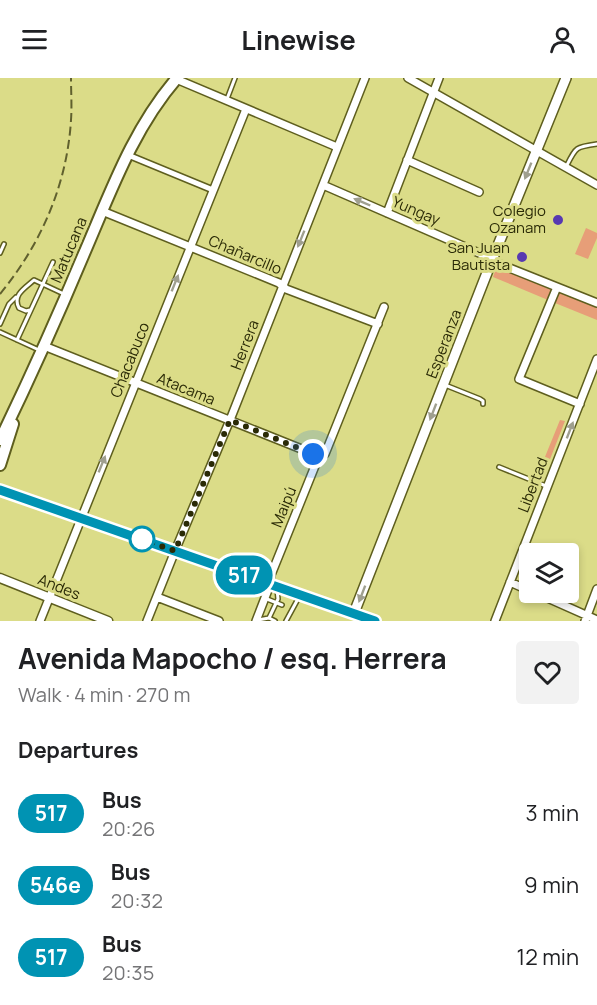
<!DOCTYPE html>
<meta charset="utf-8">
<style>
:root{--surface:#fff;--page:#f2f2f2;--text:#202124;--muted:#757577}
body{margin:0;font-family:Manrope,sans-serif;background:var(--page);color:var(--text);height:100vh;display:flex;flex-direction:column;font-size:22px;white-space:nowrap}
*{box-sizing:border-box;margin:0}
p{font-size:20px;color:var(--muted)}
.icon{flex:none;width:33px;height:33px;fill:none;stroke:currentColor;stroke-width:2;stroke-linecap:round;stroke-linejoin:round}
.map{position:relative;height:543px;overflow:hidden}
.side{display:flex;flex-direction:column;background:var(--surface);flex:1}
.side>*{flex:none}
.badge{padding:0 12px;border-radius:20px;font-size:21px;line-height:39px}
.tools{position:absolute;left:519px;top:465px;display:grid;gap:12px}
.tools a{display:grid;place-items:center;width:60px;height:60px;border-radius:6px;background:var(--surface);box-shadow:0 3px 9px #0003;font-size:30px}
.you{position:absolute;width:30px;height:30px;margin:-15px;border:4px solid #fff;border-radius:50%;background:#1a73e8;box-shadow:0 0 0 9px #1a73e833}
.map>.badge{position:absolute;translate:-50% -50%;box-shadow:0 0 0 3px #fff}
h2{padding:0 18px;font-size:22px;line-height:54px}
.round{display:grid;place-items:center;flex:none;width:63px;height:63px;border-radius:6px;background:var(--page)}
.summary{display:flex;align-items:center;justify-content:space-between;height:102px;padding:0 18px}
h1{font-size:28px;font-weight:700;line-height:45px}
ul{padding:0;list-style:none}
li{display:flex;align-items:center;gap:18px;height:72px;padding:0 18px}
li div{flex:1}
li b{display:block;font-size:22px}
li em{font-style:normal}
li .badge{min-width:66px;font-weight:700;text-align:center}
header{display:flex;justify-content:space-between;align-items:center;height:78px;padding:0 18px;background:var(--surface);font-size:27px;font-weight:700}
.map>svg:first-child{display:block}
.green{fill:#e79e78}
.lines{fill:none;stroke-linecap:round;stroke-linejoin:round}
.service-casing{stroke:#5e5e1e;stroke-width:6}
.pedestrian-casing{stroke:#5e5e1e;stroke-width:8}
.minor-casing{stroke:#5e5e1e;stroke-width:10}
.tertiary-casing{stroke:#5e5e1e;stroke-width:11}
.secondary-casing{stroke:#5e5e1e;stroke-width:12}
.primary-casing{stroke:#5e5e1e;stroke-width:14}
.service{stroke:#fff;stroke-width:3}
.pedestrian{stroke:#fff;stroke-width:5}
.minor{stroke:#fff;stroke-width:7}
.tertiary{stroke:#fff;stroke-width:8}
.secondary{stroke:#fff;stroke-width:9}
.primary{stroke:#fff;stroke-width:10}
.rail{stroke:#60602e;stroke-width:2;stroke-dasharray:9 4.5;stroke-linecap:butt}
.oneway{fill:#9f9f8f}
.line-casing{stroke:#fff;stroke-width:14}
.line{stroke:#0093b3;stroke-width:9}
.walk{stroke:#2a2a06;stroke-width:6;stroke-dasharray:0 10.8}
.poi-dot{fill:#5739b1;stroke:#dbdc88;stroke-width:2}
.stop-dot{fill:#fff;stroke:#0093b3;stroke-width:3}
.labels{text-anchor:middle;stroke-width:6;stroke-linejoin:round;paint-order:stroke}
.street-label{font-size:15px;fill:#2a2a06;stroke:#dbdc88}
.poi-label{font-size:15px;fill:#2a2a06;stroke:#dbdc88;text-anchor:end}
</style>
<header><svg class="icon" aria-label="menu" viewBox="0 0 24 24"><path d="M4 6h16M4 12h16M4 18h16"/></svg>Linewise<svg class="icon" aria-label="person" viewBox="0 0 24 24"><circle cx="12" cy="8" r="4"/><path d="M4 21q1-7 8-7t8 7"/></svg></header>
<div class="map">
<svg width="597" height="543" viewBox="0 0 597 543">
<rect width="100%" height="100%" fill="#dbdc88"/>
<path class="green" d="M586 150 597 155V160L588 181 575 176Z
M497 188 551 211 548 222 493 199Z
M559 214 597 229V242L555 225Z
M560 342 565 343 543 399 538 396Z"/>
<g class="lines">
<g class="service-casing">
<path id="service" d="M227 21 235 0
M566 89C576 69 575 69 597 66
M0 175 4 166
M30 232 26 233 19 230C12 217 25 210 34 202L64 216
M0 246 9 226 16 219
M0 254 39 272
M17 262 53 184
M445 307 480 321 483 323V326
M499 389 546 408
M267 521 282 527
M269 540 278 521 277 511
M258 542 269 540 275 543
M286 543 299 519"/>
</g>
<g class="pedestrian-casing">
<path id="pedestrian" d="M128 77 213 112"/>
</g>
<g class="minor-casing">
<path id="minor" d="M408 0 597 107
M176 1 337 69
M407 82 479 114
M323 107 486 178 497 185 597 225
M102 133 279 205 286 211 378 246
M387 135 439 0
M557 209 519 301 580 326
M44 268 319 378
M510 504 530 513
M534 514 597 542
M157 519 219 543
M40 543 246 31
M147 543 175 473 230 342 365 0
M256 543 268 512 271 497 319 378 325 376 384 229
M495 543 597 281
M585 543 597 511"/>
</g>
<g class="tertiary-casing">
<path id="tertiary" d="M0 500 108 543"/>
</g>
<g class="secondary-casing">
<path id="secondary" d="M0 412 375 543
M354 535 492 182 566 0"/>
</g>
<g class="primary-casing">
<path id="primary" d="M0 362C29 302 57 240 83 178 110 116 132 52 177 0
M0 387 13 346"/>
</g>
<use href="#service" class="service"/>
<use href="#pedestrian" class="pedestrian"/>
<use href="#minor" class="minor"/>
<use href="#tertiary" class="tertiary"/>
<use href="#secondary" class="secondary"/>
<use href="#primary" class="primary"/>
<path class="rail" d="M0 216C41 166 67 107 71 42 72 28 71 14 71 0"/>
</g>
<defs><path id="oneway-solid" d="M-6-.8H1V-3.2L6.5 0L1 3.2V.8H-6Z" transform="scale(1.5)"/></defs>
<g class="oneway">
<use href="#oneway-solid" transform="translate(528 93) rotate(112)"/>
<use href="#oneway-solid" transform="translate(362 124) rotate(-157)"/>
<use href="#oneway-solid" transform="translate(301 161) rotate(112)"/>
<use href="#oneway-solid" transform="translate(175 205) rotate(-68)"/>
<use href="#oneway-solid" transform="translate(433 334) rotate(111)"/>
<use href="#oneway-solid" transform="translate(570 352) rotate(-69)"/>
<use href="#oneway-solid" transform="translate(102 386) rotate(-68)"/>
<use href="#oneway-solid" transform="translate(362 516) rotate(111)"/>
</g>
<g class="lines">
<g class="line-casing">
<path id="line" d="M0 412 375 543"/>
</g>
<use href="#line" class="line"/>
<path class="walk" d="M142 461 175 473 230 342 313 376"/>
</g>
<g class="poi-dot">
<circle cx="558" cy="142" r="6"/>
<circle cx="522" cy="179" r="6"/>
</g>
<circle class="stop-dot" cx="142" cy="461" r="12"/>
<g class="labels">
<g class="street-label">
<text transform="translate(416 133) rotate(23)" y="5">Yungay</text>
<text transform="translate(69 172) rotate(-67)" y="5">Matucana</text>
<text transform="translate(245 177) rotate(23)" y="5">Chañarcillo</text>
<text transform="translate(444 266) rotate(-69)" y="5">Esperanza</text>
<text transform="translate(245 267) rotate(-69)" y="5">Herrera</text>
<text transform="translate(130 282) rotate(-68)" y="5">Chacabuco</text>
<text transform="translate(186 311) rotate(22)" y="5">Atacama</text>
<text transform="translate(533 407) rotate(-69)" y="5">Libertad</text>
<text transform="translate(284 429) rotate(-68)" y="5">Maipú</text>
<text transform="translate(59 509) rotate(22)" y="5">Andes</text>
</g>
<g class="poi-label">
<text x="546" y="138">Colegio<tspan x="546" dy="17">Ozanam</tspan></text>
<text x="510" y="175">San Juan<tspan x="510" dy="17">Bautista</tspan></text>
</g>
</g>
</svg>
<div class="tools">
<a><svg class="icon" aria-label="layers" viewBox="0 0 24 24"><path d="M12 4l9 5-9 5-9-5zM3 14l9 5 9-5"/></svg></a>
</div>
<div class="you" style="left:313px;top:376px"></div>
<b class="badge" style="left:244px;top:497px;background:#0093b3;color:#fff">517</b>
</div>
<section class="side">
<div class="summary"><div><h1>Avenida Mapocho / esq. Herrera</h1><p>Walk · 4 min · 270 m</p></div><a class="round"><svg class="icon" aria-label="heart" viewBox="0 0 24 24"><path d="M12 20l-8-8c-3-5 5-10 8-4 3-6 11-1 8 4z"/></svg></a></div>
<h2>Departures</h2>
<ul>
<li><span class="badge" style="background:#0093b3;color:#fff">517</span><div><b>Bus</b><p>20:26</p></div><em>3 min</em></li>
<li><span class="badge" style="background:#0093b3;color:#fff">546e</span><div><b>Bus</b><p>20:32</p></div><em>9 min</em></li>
<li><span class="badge" style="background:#0093b3;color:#fff">517</span><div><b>Bus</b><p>20:35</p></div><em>12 min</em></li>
</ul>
</section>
